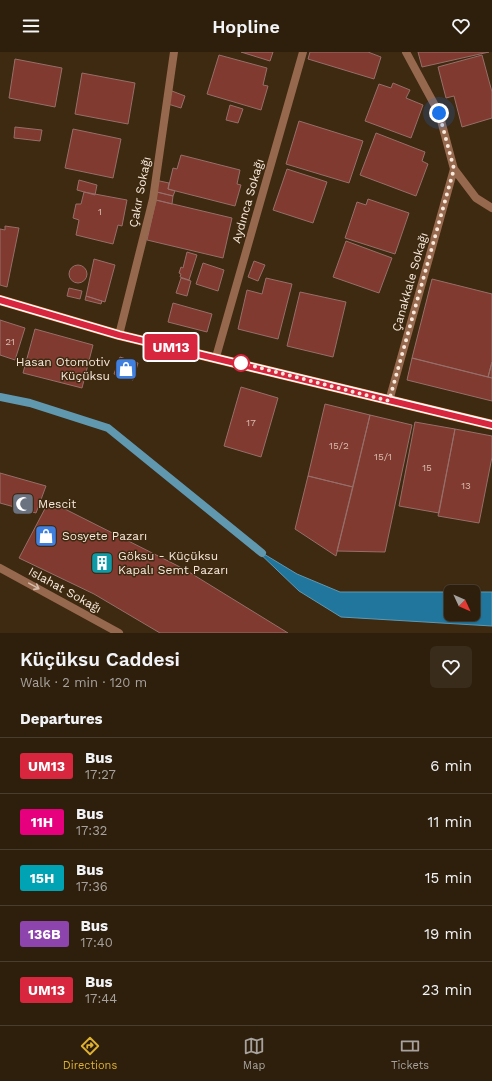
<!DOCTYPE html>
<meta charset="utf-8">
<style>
:root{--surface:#2e1f0d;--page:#3a2c1b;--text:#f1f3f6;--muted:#a7a29d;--line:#493d2e;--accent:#deb133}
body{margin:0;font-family:"Work Sans",sans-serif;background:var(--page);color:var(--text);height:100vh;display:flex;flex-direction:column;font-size:15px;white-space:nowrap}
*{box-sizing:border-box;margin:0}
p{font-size:13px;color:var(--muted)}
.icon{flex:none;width:22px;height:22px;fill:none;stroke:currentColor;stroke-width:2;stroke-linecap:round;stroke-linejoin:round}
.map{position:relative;height:581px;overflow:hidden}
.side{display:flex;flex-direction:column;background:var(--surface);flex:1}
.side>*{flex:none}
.badge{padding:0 8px;border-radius:3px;font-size:14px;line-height:26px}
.needle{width:26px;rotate:134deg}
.controls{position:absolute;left:444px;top:533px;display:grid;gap:8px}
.controls a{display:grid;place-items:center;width:36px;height:36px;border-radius:6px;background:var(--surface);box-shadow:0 1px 3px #0004,0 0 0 1px var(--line);font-size:20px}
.you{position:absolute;width:20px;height:20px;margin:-10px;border:3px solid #fff;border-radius:50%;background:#1a73e8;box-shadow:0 0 0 6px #1a73e833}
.map>.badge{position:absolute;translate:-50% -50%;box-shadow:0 0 0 2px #fff}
h2{padding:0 20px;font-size:15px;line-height:36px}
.round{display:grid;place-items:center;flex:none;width:42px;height:42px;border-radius:6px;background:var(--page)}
.summary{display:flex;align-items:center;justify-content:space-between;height:68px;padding:0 20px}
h1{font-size:19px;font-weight:600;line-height:30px}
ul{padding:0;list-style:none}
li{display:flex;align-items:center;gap:12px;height:56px;padding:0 20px;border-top:1px solid var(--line)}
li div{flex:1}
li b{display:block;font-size:15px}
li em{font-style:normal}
li .badge{min-width:44px;font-weight:700;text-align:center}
header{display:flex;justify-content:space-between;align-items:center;height:52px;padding:0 20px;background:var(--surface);font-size:18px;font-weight:600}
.tab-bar{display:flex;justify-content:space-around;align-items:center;height:56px;border-top:1px solid var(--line);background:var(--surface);font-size:11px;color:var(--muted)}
.tab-bar a{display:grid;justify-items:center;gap:2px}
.tab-bar .current{color:var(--accent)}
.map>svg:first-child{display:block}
.water{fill:#20769d;stroke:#6098b0;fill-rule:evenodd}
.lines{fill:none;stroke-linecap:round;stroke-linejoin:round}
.stream{stroke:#6098b0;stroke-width:8}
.building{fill:#803a30;stroke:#956f69}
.minor{stroke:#96684d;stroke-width:8}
.primary{stroke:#fe9f64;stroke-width:10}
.oneway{stroke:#d5bca9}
.line-casing{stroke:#fff;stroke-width:9}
.line{stroke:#d7263d;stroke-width:6}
.walk{stroke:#f7e9db;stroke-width:4;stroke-dasharray:0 7.2}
.stop-dot{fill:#fff;stroke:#d7263d;stroke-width:2}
.labels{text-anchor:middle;stroke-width:3;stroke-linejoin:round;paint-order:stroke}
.number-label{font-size:10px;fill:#d9bdb0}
.street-label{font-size:12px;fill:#f7e9db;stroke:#3e2911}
.poi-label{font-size:12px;fill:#f7e9db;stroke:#3e2911;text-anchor:start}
</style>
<header><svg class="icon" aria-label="menu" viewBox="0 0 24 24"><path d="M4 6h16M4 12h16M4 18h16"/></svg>Hopline<svg class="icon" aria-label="heart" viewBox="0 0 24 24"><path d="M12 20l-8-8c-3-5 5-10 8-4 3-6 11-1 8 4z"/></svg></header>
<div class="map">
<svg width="492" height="581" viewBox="0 0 492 581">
<rect width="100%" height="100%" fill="#3e2911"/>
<path class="water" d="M254 496 297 522 340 540H492V574L341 565 299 539ZM451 540H473V562H451Z"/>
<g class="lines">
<path class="stream" d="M0 345 30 351 108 376 262 501"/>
</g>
<path class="building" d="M241 0H273L270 9Z
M310 0H368L381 5 374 27 308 7Z
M418 0H489L422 15Z
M219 3 267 16 263 33 268 34 261 58 207 42Z
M482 3 492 40V66L462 75 454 44 446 46 438 15Z
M15 7 62 16 55 55 9 46Z
M82 21 135 31 128 72 75 62Z
M393 31 410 38 406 46 423 53 411 86 365 69 379 32 391 36Z
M172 39 185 44 181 56 168 52Z
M230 53 243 57 238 71 226 68Z
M299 69 363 89 349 131 286 112Z
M15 75 42 78 40 89 14 86Z
M73 77 121 87 113 126 65 116Z
M376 81 425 100 422 109 428 112 416 144 360 123Z
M181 103 240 118 237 132 241 133 235 154 168 137 173 116 177 117Z
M287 117 327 130 313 171 273 158Z
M79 128 97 133 95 143 77 138Z
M155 128 169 131 168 137 175 139 173 144 153 139Z
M84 140 127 148 122 174 118 173 113 192 76 183 79 168 73 166 76 152H81Z
M157 140 173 144 172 152 156 148Z
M368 147 409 161 395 202 345 186 357 150 366 153Z
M156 148 232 166 223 206 147 188Z
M5 174 19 176 7 235 0 233V177L5 178Z
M346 189 392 206 379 241 333 225Z
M187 200 197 203 189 228 180 225 181 222 179 221 181 215 183 216Z
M94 207 115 213 105 250 86 244Z
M254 209 265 213 258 229 248 225Z
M203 211 224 218 218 239 196 232Z
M69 222a9 9 0 1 1 18 0a9 9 0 1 1-18 0Z
M181 226 191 229 187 244 176 241Z
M266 226 292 232 278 287 238 277 247 238 262 242Z
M432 227 492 242V310L488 325 412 306Z
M69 236 82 239 80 247 67 244Z
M300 240 346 250 333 305 287 294Z
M86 244 102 249 101 252 85 248Z
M173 251 212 262 207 280 168 270Z
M0 268 25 276 15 308 0 303Z
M35 277 93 293 82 336 23 321Z
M120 305 138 311 133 328 114 322Z
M412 306 492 326V349L407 328Z
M492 310V326L488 325Z
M241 335 278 346 261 405 224 394Z
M325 352 370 363 353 435 308 424Z
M370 363 412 373 385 500 337 499Z
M415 370 455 377 439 461 399 454Z
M455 377 492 384V405L479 471 438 464Z
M0 421 46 434 36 461 0 451Z
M308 424 353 435 336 504 295 477Z
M49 449 184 517 288 581H160L94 542 19 506Z"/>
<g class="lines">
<path class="minor" d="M406 0 439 61 454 117 476 146 492 156
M119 283 153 147 174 0
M216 305 303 0
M389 349 454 117
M0 516 119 581"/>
<path class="primary" d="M0 248 119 283 492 373"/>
</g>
<defs><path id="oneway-shaft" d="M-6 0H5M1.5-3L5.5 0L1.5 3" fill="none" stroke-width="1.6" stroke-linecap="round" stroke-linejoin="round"/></defs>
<use class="oneway" href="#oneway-shaft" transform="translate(34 534) rotate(29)"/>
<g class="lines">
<g class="line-casing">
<path id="line" d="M0 248 119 283 492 373"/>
</g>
<use href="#line" class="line"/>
<path class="walk" d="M241 311 389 349 454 117 439 61"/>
</g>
<defs>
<g id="shop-square" transform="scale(1.15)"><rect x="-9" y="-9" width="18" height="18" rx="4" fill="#3f7fe0" stroke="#3e2911"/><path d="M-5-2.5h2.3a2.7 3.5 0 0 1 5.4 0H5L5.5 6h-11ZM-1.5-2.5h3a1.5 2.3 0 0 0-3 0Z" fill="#fff"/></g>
<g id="mosque-square" transform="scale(1.15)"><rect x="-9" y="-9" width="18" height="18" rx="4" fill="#6b7280" stroke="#3e2911"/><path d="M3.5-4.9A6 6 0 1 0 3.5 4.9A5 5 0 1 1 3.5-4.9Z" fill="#fff"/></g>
<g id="building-square" transform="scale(1.15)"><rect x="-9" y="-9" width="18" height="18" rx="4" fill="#0f9aa8" stroke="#3e2911"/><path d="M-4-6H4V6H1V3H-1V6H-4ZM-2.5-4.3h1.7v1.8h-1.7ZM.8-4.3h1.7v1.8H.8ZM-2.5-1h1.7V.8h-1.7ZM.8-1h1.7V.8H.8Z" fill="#fff"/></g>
</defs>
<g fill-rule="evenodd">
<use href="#shop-square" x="126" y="317"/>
<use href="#mosque-square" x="23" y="452"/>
<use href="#shop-square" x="46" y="484"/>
<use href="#building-square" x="102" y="511"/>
</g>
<circle class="stop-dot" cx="241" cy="311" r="8"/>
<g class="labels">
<g class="number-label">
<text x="100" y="163">1</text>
<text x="10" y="293">21</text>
<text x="251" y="374">17</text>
<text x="339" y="397">15/2</text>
<text x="383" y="408">15/1</text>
<text x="427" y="419">15</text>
<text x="466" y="437">13</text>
</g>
<g class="street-label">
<text transform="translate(140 140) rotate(-79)" y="4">Çakır Sokağı</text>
<text transform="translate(248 149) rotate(-74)" y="4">Aydınca Sokağı</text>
<text transform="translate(410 230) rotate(-74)" y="4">Çanakkale Sokağı</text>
<text transform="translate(65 538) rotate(29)" y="4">Islahat Sokağı</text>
</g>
<g class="poi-label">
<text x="110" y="314" text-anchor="end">Hasan Otomotiv<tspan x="110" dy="14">Küçüksu</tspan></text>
<text x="38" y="456">Mescit</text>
<text x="62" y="488">Sosyete Pazarı</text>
<text x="118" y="508">Göksu - Küçüksu<tspan x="118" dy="14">Kapalı Semt Pazarı</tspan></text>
</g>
</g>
</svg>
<div class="controls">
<a><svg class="needle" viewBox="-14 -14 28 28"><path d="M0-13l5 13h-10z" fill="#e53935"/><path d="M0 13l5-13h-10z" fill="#a7a29d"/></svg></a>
</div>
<div class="you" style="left:439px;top:61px"></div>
<b class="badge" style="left:171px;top:295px;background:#d7263d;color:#fff">UM13</b>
</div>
<section class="side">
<div class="summary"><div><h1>Küçüksu Caddesi</h1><p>Walk · 2 min · 120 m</p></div><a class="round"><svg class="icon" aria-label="heart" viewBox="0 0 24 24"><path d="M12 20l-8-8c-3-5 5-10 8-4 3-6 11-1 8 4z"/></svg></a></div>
<h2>Departures</h2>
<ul>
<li><span class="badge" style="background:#d7263d;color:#fff">UM13</span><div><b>Bus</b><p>17:27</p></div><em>6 min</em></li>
<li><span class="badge" style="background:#e6007e;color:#fff">11H</span><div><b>Bus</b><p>17:32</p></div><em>11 min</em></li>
<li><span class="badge" style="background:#00a3b4;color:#fff">15H</span><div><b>Bus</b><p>17:36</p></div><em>15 min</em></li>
<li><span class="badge" style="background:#8e44ad;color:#fff">136B</span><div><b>Bus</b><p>17:40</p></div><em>19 min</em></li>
<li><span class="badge" style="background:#d7263d;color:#fff">UM13</span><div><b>Bus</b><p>17:44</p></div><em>23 min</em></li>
</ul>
</section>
<nav class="tab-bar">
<a class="current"><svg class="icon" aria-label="directions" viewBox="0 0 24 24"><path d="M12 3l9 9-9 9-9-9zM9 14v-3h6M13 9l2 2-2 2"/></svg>Directions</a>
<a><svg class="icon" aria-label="map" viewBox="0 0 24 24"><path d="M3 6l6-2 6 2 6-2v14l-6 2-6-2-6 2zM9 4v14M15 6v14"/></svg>Map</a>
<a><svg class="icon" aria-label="tickets" viewBox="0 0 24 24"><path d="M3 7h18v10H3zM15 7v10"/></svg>Tickets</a>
</nav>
